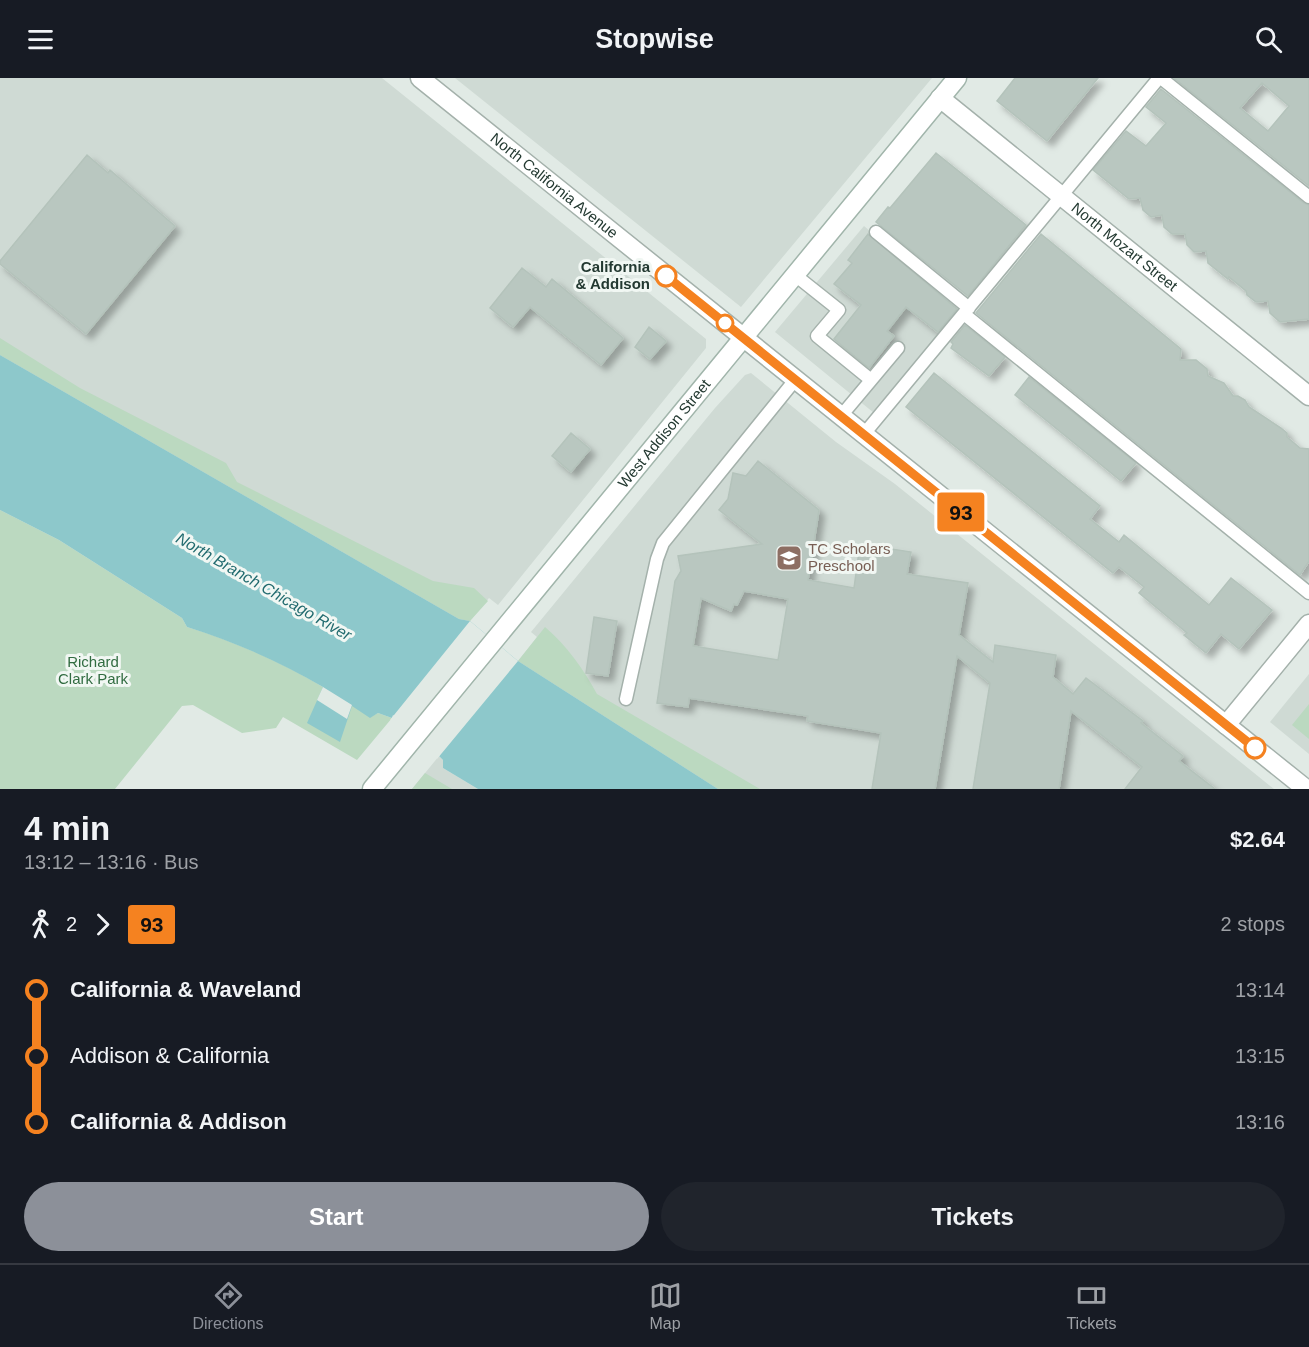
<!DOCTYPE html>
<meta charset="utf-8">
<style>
:root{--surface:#171b24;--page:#20242c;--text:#f1f3f6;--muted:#9ea1a6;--line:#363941;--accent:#8c9099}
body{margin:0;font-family:Arial,sans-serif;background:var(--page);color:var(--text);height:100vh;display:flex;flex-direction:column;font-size:22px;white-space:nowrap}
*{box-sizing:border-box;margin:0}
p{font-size:20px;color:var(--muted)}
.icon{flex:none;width:33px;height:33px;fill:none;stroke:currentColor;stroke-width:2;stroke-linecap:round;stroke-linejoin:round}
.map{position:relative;height:711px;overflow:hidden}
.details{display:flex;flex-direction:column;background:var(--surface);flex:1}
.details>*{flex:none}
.badge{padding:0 12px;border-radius:4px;font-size:21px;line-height:39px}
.map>.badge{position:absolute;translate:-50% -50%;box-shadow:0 0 0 3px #fff}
.legs{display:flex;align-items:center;gap:9px;height:66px;padding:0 24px;font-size:20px}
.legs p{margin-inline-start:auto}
.head{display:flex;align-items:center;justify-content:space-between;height:102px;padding:0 24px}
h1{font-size:33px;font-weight:700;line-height:45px}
.cta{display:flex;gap:12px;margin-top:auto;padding:12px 24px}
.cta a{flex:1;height:69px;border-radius:36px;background:var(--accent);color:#fff;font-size:24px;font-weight:700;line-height:69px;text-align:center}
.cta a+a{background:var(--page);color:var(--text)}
ul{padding:0 24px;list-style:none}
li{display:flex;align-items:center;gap:21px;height:66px;font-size:22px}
li i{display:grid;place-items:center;width:9px;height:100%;margin:0 8px;background:currentColor}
li i::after{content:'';width:15px;height:15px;margin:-8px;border:4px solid;border-radius:50%;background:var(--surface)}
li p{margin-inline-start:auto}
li:first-child i{background:linear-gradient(#0000 50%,currentColor 0)}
li:last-child i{background:linear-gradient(currentColor 50%,#0000 0)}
header{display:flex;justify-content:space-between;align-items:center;height:78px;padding:0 24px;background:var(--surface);font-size:27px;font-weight:700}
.tabs{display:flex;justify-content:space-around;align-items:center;height:84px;border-top:2px solid var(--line);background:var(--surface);font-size:16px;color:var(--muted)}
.tabs a{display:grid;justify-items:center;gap:3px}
.tabs .selected{color:var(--accent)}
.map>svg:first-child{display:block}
.built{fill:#cfdad4}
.green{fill:#bbd9c0}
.water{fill:#8dc8cb}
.pier{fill:#e1eae5}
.building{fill:#b9c7c0;stroke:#b4c3bb;stroke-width:1.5;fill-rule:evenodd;filter:url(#shadow)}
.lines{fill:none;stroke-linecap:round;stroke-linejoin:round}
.service-casing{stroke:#a4b1ab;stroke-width:15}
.minor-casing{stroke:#a4b1ab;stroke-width:21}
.tertiary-casing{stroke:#a4b1ab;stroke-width:21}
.secondary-casing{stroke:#a1b5ab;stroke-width:21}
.service{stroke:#fff;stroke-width:12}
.minor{stroke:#fff;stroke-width:18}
.tertiary{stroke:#fff;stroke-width:18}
.secondary{stroke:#fff;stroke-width:18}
.line-1-casing{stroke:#fff;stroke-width:14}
.line-1{stroke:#f58220;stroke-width:9}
.stop-1-dot{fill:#fff;stroke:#f58220;stroke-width:3}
.labels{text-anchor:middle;stroke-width:6;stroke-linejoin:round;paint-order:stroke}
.street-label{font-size:15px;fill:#233931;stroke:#f1f7f3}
.stop-label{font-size:15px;font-weight:bold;fill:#233931;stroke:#f1f7f3;text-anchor:end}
.education-label{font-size:15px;fill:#785e54;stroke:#f1f7f3;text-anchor:start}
.park-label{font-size:15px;fill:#316c41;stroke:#f1f7f3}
.water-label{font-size:16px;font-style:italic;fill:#226b6f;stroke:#f1f7f3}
</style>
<header><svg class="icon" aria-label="menu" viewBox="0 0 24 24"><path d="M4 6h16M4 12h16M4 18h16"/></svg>Stopwise<svg class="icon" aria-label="search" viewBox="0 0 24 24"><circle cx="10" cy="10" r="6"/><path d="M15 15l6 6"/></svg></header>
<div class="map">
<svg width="1309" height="711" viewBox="0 0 1309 711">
<defs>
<filter id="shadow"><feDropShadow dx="5.5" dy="5.5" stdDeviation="3" flood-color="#0004"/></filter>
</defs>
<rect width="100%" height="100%" fill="#e1eae5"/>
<path class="built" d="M0 0H382L706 261V270L498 527 489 520 470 543 459 541 0 277Z
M455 0H932L741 229Z
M864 148 962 232 874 335 775 254Z
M751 295 836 364 895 406 1274 711H718L518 583 537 559 531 554 715 330 745 297Z
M1309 596V676L1270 644Z
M439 678 443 682V690L478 711H412Z"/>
<path class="green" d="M0 260 80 310 226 385 237 404 433 503 474 510 488 523 470 543 459 541 0 277Z
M0 432 59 462 182 540 187 549C254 569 313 600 370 639L378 635 392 640 357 682 283 639 276 650 242 655 193 627 182 628 115 711H0Z
M545 549C567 568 583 590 597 616L760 711H718L518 583Z
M1309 626V661L1292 647Z
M425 695 452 711H412Z"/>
<path class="water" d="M0 277 459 541 470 543 518 583 718 711H478L443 690V682L439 678 441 675 393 637 392 640 378 635 370 640 352 628 340 664 307 645 323 609C280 584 235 564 187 549L182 540 59 462 0 432Z"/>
<path class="pier" d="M470 543 518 583 437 681V676L394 641 390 642Z
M323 609 352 627 347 641 317 622Z"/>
<path class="building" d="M1015 0H1098L1047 63 997 23Z
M1174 0H1309V108ZM1262 5 1289 28 1268 53 1240 30Z
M1161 11 1304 125 1309 127V241L1280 244 1270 235 1268 223 1256 224 1247 217 1246 213 1229 199 1228 201 1208 185 1206 173 1194 174 1187 167 1185 156H1172L1164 149 1162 137 1151 139 1143 132 1140 120 1129 121 1093 92 1126 53 1146 68 1166 45 1146 29Z
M936 75 1026 147 968 218 876 144 888 129 890 130Z
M87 77 108 95 110 92 175 148 86 256 0 186V183Z
M868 156 957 231 938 254 906 229 887 253 894 258 869 290 834 261 861 227 834 206 852 185 848 182Z
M1041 156 1181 271 1180 282H1196L1207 291 1208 298 1224 305 1233 318H1238L1245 322 1249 329 1281 350 1287 355V359L1300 370 1309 371V483L1300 497 976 235Z
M522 190 546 209 552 201 623 260 601 287 530 229 513 249 490 230Z
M965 247 1005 279 989 298 951 270 953 266 951 264Z
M649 249 666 263 650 281 635 269Z
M934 295 1100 428 1090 441 1119 464 1124 457 1209 527 1231 500 1272 532 1239 571 1221 556 1206 575 1184 557 1187 555 1139 515 1144 509 1119 489 1113 495 906 329Z
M1029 299 1136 385 1121 403 1015 317Z
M571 355 590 371 571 394 552 378Z
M758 383 819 432 808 502 854 510 860 466 911 474 907 496 968 505 959 557 993 584 995 567 1056 577 1053 599 1073 616 1086 600 1143 643 1141 645 1183 678 1179 683 1215 711H1125L1142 689 1071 633 1059 711H973L990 605 957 578 935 711H872L881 655 807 643 808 638 689 620 688 629 657 625 675 503 681 493 678 478 762 466 719 432 728 421 733 395 746 398ZM744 513 788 521 778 582 693 568 701 520 731 533 734 526 737 527Z
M594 539 617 543 608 598 586 595Z"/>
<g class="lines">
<g class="service-casing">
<path id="service" d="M1161 0 1309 119
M876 154 969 230
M795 197 839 232 817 258 871 302
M964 236 1309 515
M841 338 898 270
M864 356 1159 0
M626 621 657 481 663 465 795 302"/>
</g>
<g class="minor-casing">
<g id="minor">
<path id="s1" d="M940 20 1309 318"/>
<path d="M1226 647 1309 546"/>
</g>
</g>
<g class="tertiary-casing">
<g id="tertiary">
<path id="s2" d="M420 0 1306 711"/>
</g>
</g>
<g class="secondary-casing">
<g id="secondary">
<path id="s3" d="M372 711 957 0"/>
</g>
</g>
<use href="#service" class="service"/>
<use href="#minor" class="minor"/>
<use href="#tertiary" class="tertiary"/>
<use href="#secondary" class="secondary"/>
</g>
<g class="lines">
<g class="line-1-casing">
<path id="line-1" d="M666 198 1255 670"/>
</g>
<use href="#line-1" class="line-1"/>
</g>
<defs>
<g id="school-square" transform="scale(1.35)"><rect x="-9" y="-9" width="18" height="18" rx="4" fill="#8d6e63" stroke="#f1f7f3"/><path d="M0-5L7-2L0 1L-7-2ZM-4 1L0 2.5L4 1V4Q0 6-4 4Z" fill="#fff"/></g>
</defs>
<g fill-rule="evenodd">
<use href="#school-square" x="789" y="480"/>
</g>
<g class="stop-1-dot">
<circle cx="666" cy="198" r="10"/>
<circle cx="725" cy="245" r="8"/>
<circle cx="1255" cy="670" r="10"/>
</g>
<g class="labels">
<g class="street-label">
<text dy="5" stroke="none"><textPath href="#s2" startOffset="172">North California Avenue</textPath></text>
<text dy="5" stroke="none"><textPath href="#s1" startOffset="237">North Mozart Street</textPath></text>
<text dy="5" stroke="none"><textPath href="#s3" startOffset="460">West Addison Street</textPath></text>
</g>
<g class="stop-label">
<text x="650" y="194">California<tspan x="650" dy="17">&amp; Addison</tspan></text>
</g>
<g class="education-label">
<text x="808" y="476">TC Scholars<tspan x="808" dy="17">Preschool</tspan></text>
</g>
<g class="park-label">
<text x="93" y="589">Richard<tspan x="93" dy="17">Clark Park</tspan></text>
</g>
<g class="water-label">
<text transform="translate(264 508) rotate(30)" y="6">North Branch Chicago River</text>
</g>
</g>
</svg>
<b class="badge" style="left:961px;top:434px;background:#f58220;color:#111">93</b>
</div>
<section class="details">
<div class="head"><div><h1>4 min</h1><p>13:12 – 13:16 · Bus</p></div><b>$2.64</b></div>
<div class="legs"><svg class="icon" aria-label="walk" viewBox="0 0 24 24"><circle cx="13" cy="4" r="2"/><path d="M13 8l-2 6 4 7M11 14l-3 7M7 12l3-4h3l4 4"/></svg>2<svg class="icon" aria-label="forward" viewBox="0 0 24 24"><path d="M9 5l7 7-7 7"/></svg><b class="badge" style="background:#f58220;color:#111">93</b><p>2 stops</p></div>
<ul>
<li><i style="color:#f58220"></i><b>California &amp; Waveland</b><p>13:14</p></li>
<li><i style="color:#f58220"></i><span>Addison &amp; California</span><p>13:15</p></li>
<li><i style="color:#f58220"></i><b>California &amp; Addison</b><p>13:16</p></li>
</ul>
<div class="cta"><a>Start</a><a>Tickets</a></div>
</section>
<nav class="tabs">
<a class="selected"><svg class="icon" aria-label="directions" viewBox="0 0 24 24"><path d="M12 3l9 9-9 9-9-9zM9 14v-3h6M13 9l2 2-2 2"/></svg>Directions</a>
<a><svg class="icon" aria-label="map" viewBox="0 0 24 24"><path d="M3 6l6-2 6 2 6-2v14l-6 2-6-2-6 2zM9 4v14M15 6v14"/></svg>Map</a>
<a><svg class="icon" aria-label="tickets" viewBox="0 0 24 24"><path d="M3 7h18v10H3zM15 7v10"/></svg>Tickets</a>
</nav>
